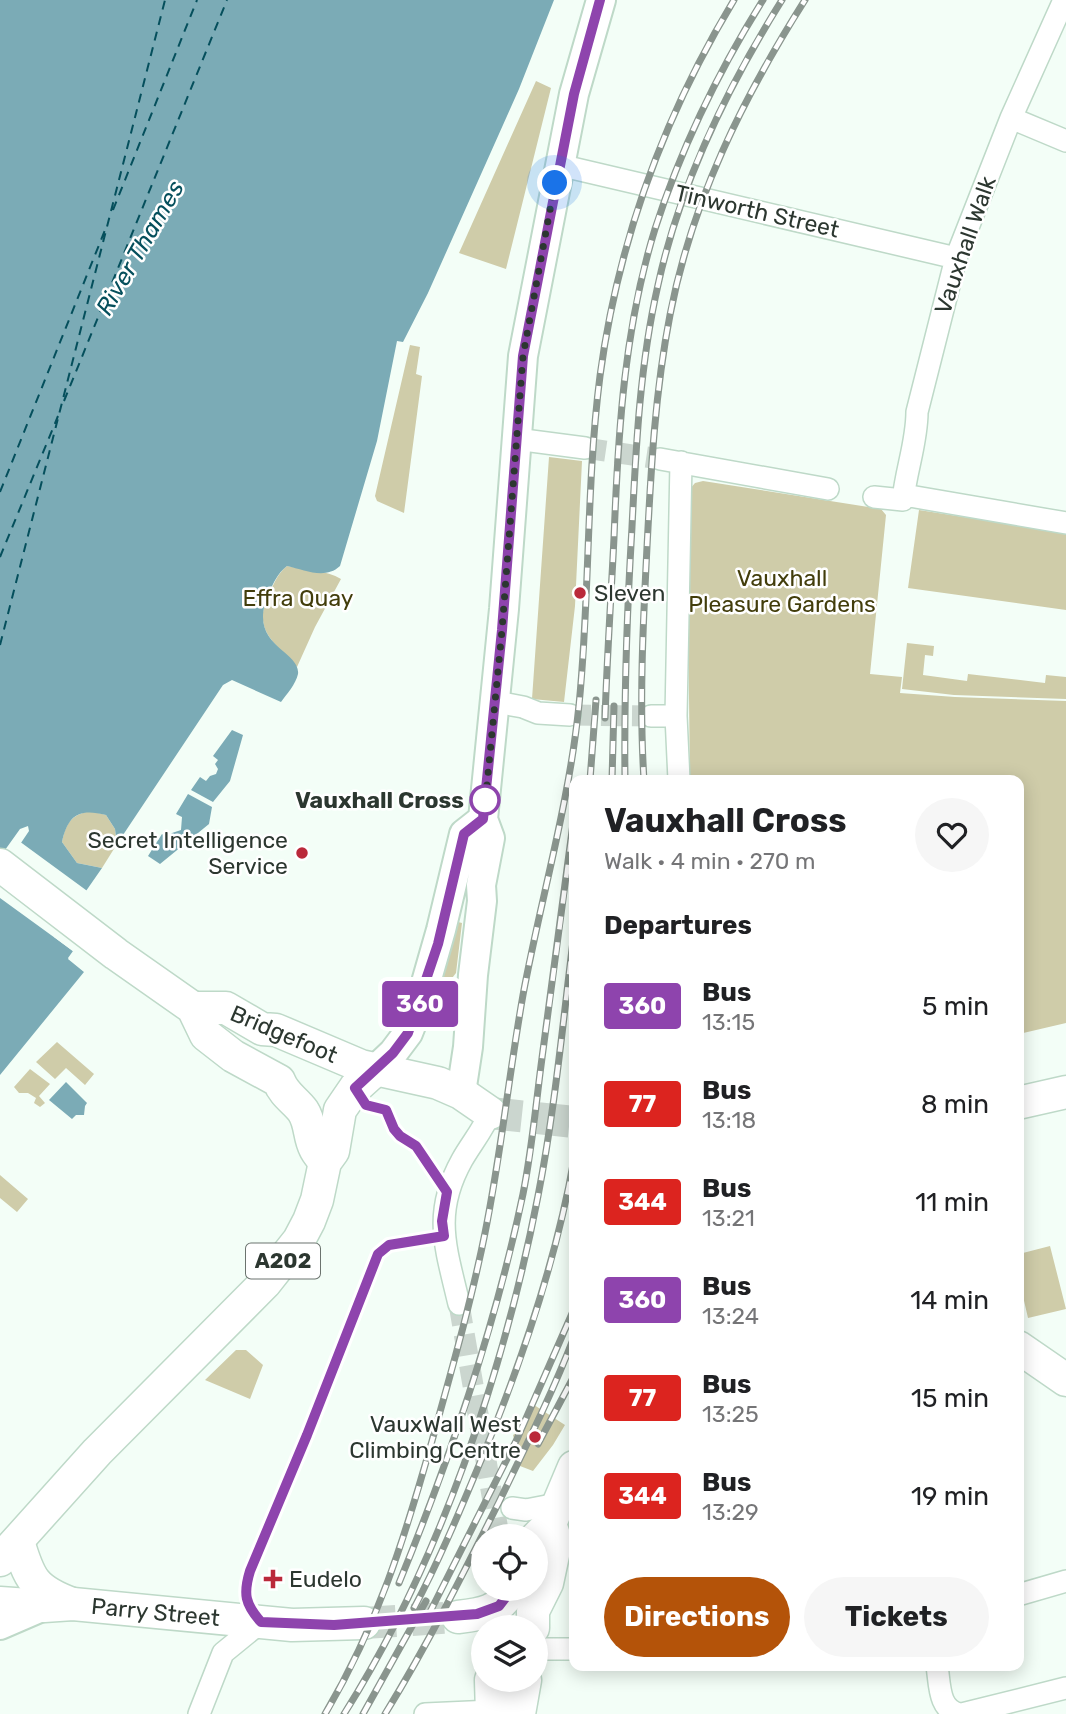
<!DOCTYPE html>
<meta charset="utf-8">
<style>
:root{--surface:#fff;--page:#f6f6f6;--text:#202124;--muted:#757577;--accent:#b45309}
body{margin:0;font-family:Rubik,sans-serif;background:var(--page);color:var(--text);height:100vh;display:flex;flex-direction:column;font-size:26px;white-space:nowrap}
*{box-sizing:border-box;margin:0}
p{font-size:23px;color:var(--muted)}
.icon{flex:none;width:38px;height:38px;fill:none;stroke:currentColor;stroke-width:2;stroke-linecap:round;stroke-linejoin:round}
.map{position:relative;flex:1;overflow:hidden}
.panel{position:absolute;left:569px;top:775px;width:455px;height:896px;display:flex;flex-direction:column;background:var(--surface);border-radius:14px;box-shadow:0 4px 18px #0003}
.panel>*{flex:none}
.badge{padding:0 14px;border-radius:5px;font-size:24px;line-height:46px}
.buttons{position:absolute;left:471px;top:1524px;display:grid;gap:14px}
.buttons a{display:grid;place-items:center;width:77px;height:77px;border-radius:50%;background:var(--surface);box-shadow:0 4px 18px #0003;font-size:35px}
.you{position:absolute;width:35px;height:35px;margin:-18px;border:5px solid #fff;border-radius:50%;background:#1a73e8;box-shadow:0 0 0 10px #1a73e833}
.map>.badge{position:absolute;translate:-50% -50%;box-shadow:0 0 0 4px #fff}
h2{padding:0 35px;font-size:26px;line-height:63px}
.round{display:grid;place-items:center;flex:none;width:74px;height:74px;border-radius:37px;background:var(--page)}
.head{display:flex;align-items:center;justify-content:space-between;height:119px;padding:0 35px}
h1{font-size:33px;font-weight:700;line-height:52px}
.action{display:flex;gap:14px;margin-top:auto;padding:14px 35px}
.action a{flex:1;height:80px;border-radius:42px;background:var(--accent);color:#fff;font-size:28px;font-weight:700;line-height:80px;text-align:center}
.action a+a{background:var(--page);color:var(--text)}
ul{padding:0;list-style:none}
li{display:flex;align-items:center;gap:21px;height:98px;padding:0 35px}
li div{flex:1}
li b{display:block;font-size:26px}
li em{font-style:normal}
li .badge{min-width:77px;font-weight:700;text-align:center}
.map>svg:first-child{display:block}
.green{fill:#cfcca9}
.water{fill:#7babb6}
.pier{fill:#f3fef7}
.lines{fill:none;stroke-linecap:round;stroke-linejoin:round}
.ferry{stroke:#054f5c;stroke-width:2;stroke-dasharray:9 7;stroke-linecap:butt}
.minor-tunnel{stroke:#cbd6cf;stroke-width:21;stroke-dasharray:21 10;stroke-linecap:butt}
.highway-tunnel{stroke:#cbd6cf;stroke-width:32;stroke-dasharray:32 16;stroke-linecap:butt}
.minor-casing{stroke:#bed9c8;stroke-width:24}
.major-casing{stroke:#bed9c8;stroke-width:32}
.highway-casing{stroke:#bed9c8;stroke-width:35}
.minor{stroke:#fff;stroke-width:21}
.major{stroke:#fff;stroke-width:28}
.highway{stroke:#fff;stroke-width:32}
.rail-casing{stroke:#8a958e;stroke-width:7}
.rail{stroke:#fff;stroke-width:4.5;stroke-dasharray:13;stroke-linecap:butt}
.line-casing{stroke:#fff;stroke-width:16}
.line{stroke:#8e44ad;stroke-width:10}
.walk{stroke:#2c3730;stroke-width:7;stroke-dasharray:0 12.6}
.poi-dot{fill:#ba293a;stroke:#fff;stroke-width:2.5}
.stop-dot{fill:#fff;stroke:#8e44ad;stroke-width:3.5}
.labels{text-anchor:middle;stroke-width:5;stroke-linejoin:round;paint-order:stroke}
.shield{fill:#fff;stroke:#6b736e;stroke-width:2}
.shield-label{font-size:21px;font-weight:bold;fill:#2c3730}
.street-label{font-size:23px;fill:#2c3730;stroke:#fff}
.park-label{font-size:23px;fill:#423d0b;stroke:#fff}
.poi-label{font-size:23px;fill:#2c3730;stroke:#fff;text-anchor:start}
.stop-label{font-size:23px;font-weight:bold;fill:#2c3730;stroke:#fff;text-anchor:end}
.water-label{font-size:24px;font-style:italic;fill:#054f5c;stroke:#fff}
</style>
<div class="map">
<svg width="1066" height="1714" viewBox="0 0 1066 1714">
<rect width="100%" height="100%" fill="#f3fef7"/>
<path class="green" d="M536 81 551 88 506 269 459 253Z
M410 345 420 347 416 374 422 376 404 513 377 501 375 496Z
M549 457 582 461 575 606 564 702 532 699Z
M703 481 881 509 886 515 870 674 902 677 900 693 955 697 1066 701V1023L1019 1034 1018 780H690L688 613 689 490 695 483Z
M919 510 1066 533V610L908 588Z
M287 566C304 570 327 570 341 579L315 627 297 667C273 641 252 630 269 593 275 582 278 573 287 566Z
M907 643 934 646 933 656 925 655 923 675 967 681 968 674 1045 683 1046 675 1066 677V699L954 695 902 689Z
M90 811 106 815 115 829 117 844 102 868 77 863 62 842C66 823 71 815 90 811Z
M454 921 462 923 456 973 449 982 448 998 434 991Z
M57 1042 94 1074 85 1085 66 1068 55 1079 36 1062Z
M30 1069 50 1084 39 1096 45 1103 40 1107 34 1103 36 1098 28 1093H19L14 1087Z
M0 1175 28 1199 17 1212 0 1198Z
M1050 1246 1066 1309 1028 1318 1019 1279V1254Z
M236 1350H246L263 1365 250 1399 205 1380Z
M531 1403 565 1425 553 1445 533 1471 520 1466 513 1435 516 1433Z"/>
<path class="water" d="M0 0H554L519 89 428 293 403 342 397 341 377 441 340 566C325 580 305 570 287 566 277 574 274 582 269 593 245 646 301 650 298 674 296 684 286 695 281 702L232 680 223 685 117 844 115 829 106 815C79 808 68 815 62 842L77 863 102 868 54 937 74 952 68 959 84 972 0 1075V874L29 831 28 826 20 829 0 857Z
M232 730 243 735 230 781 213 802 191 790 200 777 206 781 210 776 216 774 218 769 215 764 218 760 213 756Z
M188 794 212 807 209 824 160 864 148 856 162 834 168 838 172 833 181 830 182 817 176 814Z
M66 1082 87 1103 85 1106 84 1115H76L72 1119 49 1100Z"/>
<path class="pier" d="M19 841 90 893 59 936 76 949 73 958 87 970V974L68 958 73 951 0 898V868Z"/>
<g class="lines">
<path class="ferry" d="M113 210 197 0
M64 401 227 0
M0 492 107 225
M0 557 58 416
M0 645 165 0"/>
<path class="minor-tunnel" d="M585 448 660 459
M570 715 651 716
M459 1304 499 1536"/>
<path class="highway-tunnel" d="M490 1113 574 1122
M364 1623 458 1617"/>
<g class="minor-casing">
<path id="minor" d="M1011 118 1066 141
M559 165 956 258
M516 439 585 448
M660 459 828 489
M904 495 1066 523
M874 497 903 500C906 470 917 442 917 412L956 258 1011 118 1064 0
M496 702 523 707 538 713 570 715
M651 716H676
M679 780 676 716 681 462
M459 1304C446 1248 432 1214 462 1160 471 1144 483 1130 490 1113
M512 1508 526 1510 557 1504
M1018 1595 1066 1581
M536 1649H574
M937 1666C940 1684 938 1710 960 1714
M199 1714 223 1653 261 1622
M425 1714 492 1711
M962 1714 1066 1688"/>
</g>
<g class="major-casing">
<path id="major" d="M375 1070 393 1053 408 1033 421 1000 441 930 464 834 483 819
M461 1093 468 1047 473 975 482 901 481 885 490 838 483 819 504 609 523 356 574 94 601 0
M0 1625 44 1606"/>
</g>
<g class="highway-casing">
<g id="highway">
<path d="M0 865 116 954 193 1008 206 1035 233 1056 279 1081C284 1095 295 1100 303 1111 311 1123 309 1137 315 1148 317 1153 322 1158 325 1162"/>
<path d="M193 1008H226L262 1029 276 1030 361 1066 438 1083 461 1093 490 1113"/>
<path d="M1018 1103 1066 1092"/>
<path d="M1018 1347 1066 1380"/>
<path d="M536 1538 550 1524 574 1467"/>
<path d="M18 1541C29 1579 34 1590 72 1604"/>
<path d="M0 1560 97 1452 265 1283 299 1240 309 1221 317 1200 325 1162 333 1151 340 1110 355 1088 375 1070"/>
<path id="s1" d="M0 1603 44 1606 73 1604 292 1625 364 1623"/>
<path d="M458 1617C484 1614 498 1612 512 1589"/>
<path d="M533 1628V1611L547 1583 556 1541 550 1524"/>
<path d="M491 1680 492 1714"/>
<path d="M519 1714 525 1680"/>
</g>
</g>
<use href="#minor" class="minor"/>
<use href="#major" class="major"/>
<use href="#highway" class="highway"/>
<g class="rail-casing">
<path id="rail" d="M605 718C607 658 611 598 614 538 618 434 624 329 655 229 681 148 718 72 763 0
M590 780 596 700
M612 780 614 706
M625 780C624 696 627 611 632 527 636 445 640 364 658 285 680 183 727 88 782 0
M644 780C639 703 643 625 647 547 651 469 655 392 670 315 692 200 743 98 805 0
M538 1444 574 1376
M399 1583C451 1456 495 1328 523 1194 532 1149 536 1103 542 1058 553 977 564 896 574 816
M414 1608C440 1559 461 1508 482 1458 522 1361 556 1262 574 1159
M428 1616 517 1439 574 1309
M325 1714C378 1624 404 1540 432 1441 451 1372 471 1303 485 1233 501 1154 509 1074 523 995 541 898 569 804 579 705 590 596 586 485 600 376 618 241 664 116 734 0
M344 1714C440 1562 504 1371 538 1196 555 1109 563 1021 574 933
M363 1714 426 1601
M385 1714C427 1646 463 1574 499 1502 525 1448 552 1394 574 1337"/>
</g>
<use href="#rail" class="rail"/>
</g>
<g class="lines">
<g class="line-casing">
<path id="line" d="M512 1589 499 1606 477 1614 334 1625 261 1622C245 1604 243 1594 250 1571L307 1435 378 1254 389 1245 444 1236 442 1221 447 1192 416 1146 400 1136 394 1129 386 1110 366 1105 355 1088 393 1053 408 1033 438 944 464 834 483 819 502 630 523 356 574 94 600 0"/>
</g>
<use href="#line" class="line"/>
<path class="walk" d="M485 800V805L502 630 523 356 555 183"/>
</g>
<g class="poi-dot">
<circle cx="580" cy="593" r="7"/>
<circle cx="302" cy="853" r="7"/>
<circle cx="535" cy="1437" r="7"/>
<path d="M269.5 1568.5h7v7h7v7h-7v7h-7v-7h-7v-7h7z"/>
</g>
<circle class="stop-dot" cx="485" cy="800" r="14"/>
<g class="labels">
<rect class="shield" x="246" y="1243.5" width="74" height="35" rx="5"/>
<g class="shield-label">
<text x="283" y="1268">A202</text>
</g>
<g class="street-label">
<text transform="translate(757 211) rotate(13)" y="8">Tinworth Street</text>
<text transform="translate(965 245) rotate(-71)" y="8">Vauxhall Walk</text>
<text transform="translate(284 1034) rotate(23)" y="8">Bridgefoot</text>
<text dy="8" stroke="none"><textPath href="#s1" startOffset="156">Parry Street</textPath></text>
</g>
<g class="park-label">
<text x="782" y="586">Vauxhall<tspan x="782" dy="26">Pleasure Gardens</tspan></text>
<text x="298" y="606">Effra Quay</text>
</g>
<g class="poi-label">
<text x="594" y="601">Sleven</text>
<text x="288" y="848" text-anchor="end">Secret Intelligence<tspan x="288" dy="26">Service</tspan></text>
<text x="521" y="1432" text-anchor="end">VauxWall West<tspan x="521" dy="26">Climbing Centre</tspan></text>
<text x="289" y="1587">Eudelo</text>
</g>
<g class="stop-label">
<text x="464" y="808">Vauxhall Cross</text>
</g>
<g class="water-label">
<text transform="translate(140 248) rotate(-60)" y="8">River Thames</text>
</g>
</g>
</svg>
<div class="buttons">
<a><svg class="icon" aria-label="locate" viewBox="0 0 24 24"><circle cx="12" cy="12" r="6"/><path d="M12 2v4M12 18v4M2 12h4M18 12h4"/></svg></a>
<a><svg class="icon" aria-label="layers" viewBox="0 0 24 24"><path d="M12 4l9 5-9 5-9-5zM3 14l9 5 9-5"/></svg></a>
</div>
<div class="you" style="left:555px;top:183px"></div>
<b class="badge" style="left:420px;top:1004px;background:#8e44ad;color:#fff">360</b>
<section class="panel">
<div class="head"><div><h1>Vauxhall Cross</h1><p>Walk · 4 min · 270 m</p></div><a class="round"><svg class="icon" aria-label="heart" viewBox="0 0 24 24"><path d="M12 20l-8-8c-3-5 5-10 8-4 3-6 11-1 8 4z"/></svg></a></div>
<h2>Departures</h2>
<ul>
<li><span class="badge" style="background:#8e44ad;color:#fff">360</span><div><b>Bus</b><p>13:15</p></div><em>5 min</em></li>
<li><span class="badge" style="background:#dc241f;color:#fff">77</span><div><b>Bus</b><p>13:18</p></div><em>8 min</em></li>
<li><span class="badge" style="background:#dc241f;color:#fff">344</span><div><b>Bus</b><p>13:21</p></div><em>11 min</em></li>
<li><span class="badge" style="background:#8e44ad;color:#fff">360</span><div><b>Bus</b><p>13:24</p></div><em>14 min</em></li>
<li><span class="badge" style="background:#dc241f;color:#fff">77</span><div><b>Bus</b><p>13:25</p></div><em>15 min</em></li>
<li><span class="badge" style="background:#dc241f;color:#fff">344</span><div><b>Bus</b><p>13:29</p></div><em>19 min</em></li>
</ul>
<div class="action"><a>Directions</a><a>Tickets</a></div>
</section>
</div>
